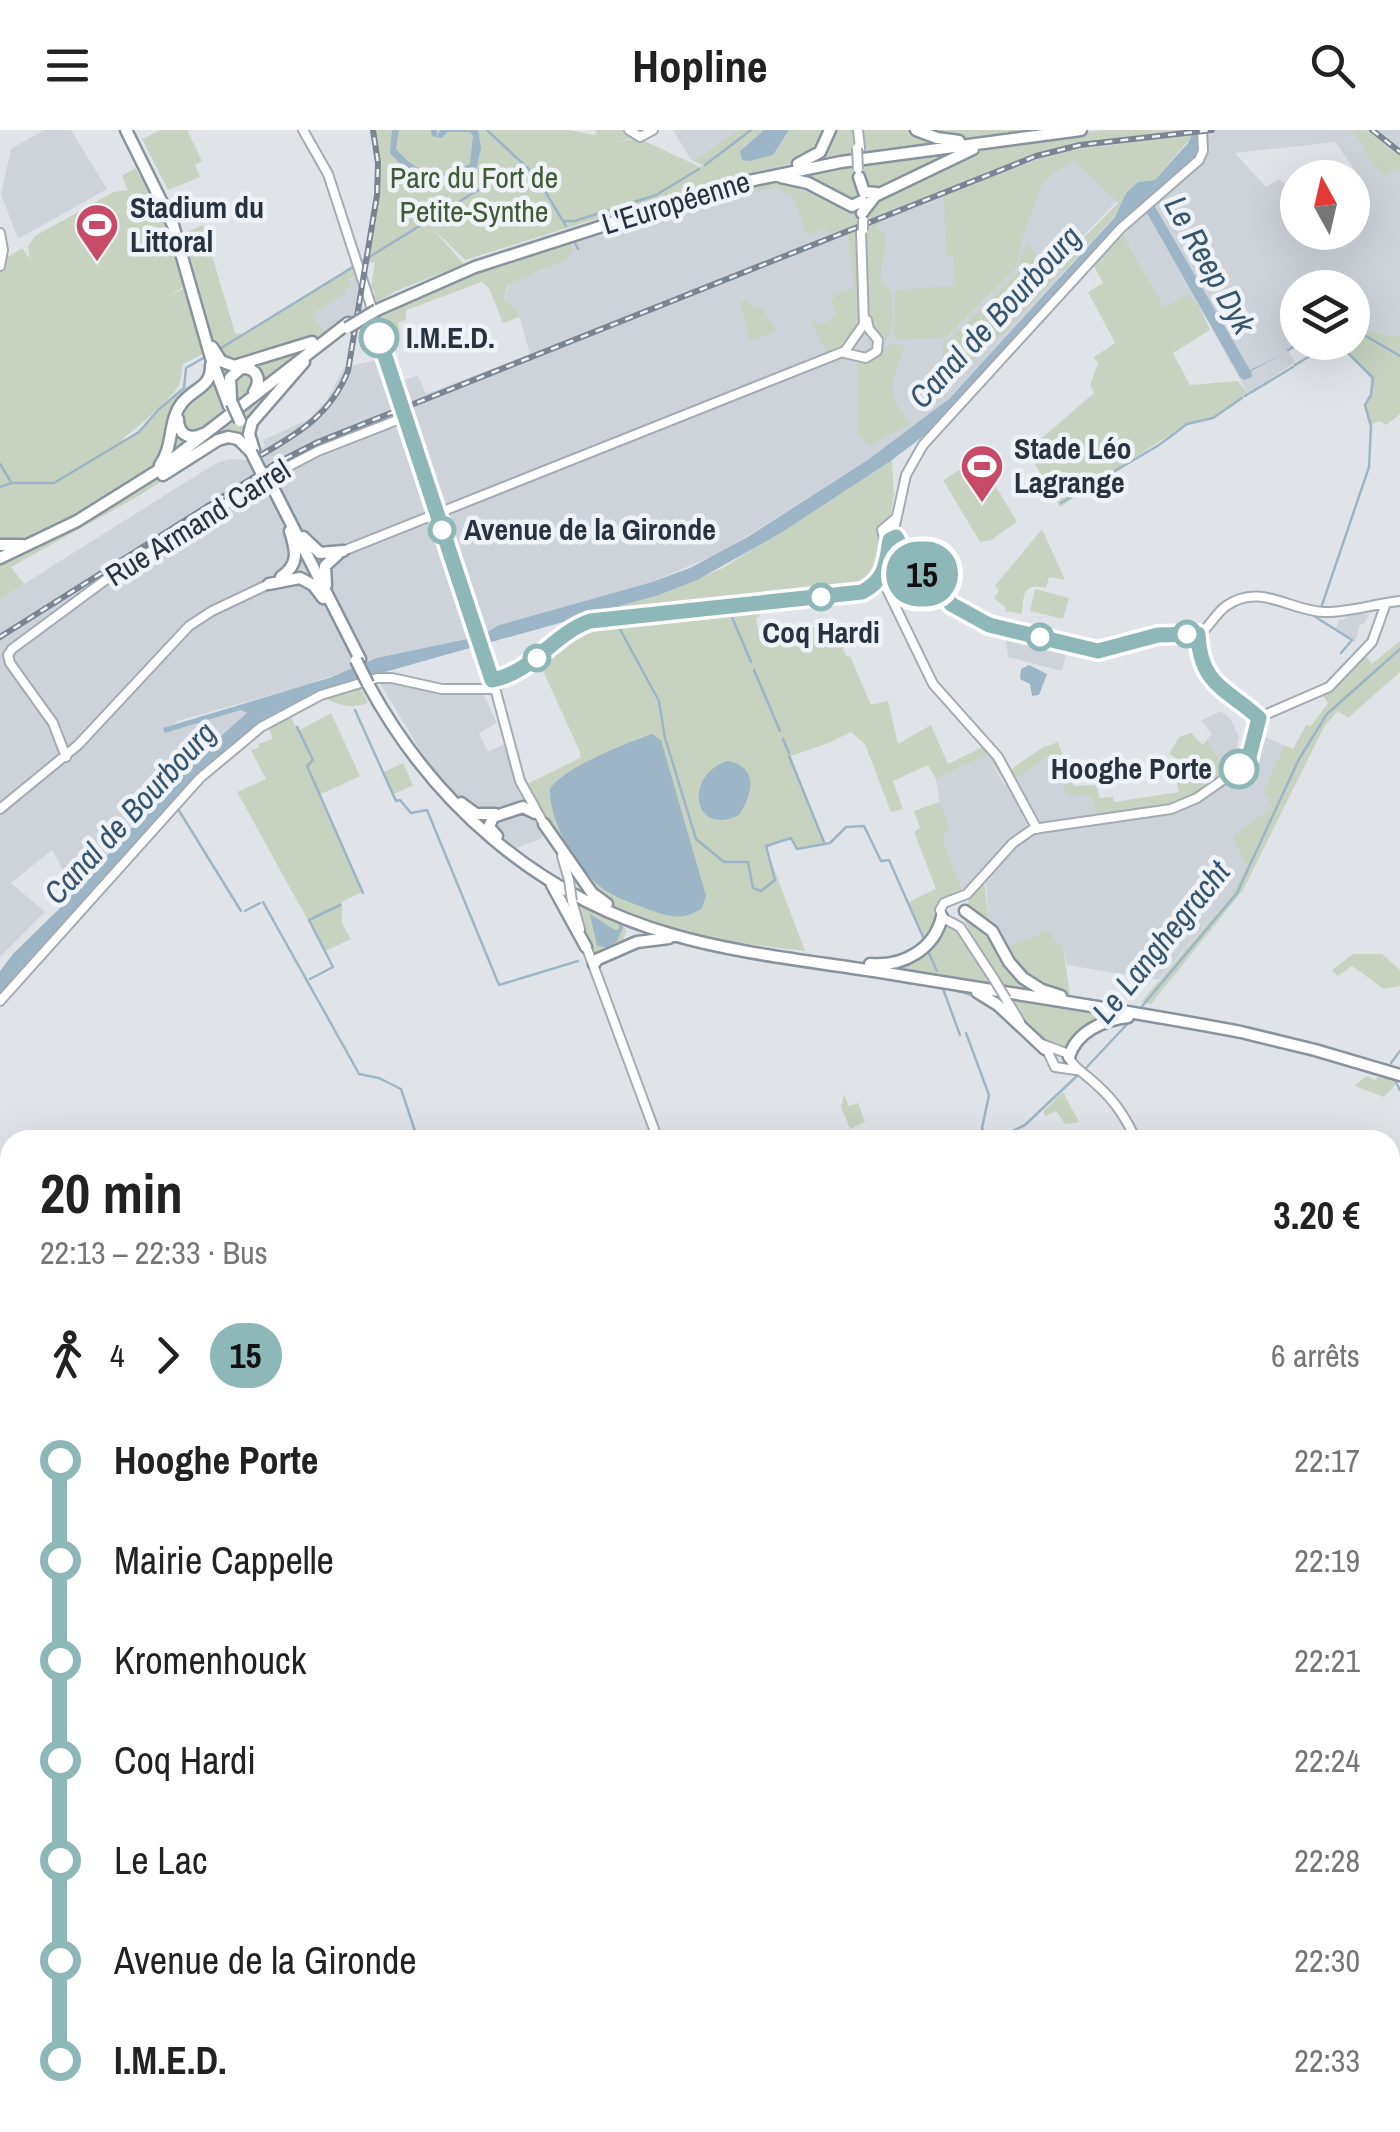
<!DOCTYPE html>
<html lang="fr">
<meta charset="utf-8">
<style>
:root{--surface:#fff;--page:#f2f2f2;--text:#222;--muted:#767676}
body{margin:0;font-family:"Archivo Narrow",sans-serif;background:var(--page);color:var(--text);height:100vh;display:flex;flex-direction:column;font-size:38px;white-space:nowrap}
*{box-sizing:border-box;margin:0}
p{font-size:32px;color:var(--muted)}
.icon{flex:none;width:55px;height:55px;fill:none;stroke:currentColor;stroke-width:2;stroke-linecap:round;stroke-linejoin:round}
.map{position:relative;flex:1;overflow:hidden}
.side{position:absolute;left:0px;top:1000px;width:1400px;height:1002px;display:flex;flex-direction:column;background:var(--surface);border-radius:30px 30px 0 0;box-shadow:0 10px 40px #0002}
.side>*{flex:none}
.badge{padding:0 20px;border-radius:32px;font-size:35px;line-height:65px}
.needle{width:65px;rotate:352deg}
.controls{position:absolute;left:1280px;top:30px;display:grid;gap:20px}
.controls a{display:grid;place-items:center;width:90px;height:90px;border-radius:50%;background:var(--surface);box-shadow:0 10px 40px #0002;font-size:50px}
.map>.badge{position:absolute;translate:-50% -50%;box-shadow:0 0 0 5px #fff}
.legs{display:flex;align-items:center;gap:15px;height:110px;padding:0 40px;font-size:32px}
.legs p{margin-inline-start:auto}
.summary{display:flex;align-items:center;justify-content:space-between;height:170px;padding:0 40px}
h1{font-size:55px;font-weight:700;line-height:75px}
ul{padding:0 40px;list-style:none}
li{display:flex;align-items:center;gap:35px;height:100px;font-size:38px}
li i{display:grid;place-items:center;width:15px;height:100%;margin:0 12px;background:currentColor}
li i::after{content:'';width:25px;height:25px;margin:-12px;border:8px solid;border-radius:50%;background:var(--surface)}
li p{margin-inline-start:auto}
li:first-child i{background:linear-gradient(#0000 50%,currentColor 0)}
li:last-child i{background:linear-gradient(currentColor 50%,#0000 0)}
header{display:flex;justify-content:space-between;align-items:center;height:130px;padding:0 40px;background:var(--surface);font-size:45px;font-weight:700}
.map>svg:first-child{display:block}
.built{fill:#ced3da;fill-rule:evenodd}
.green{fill:#c7d2c1}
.water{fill:#9cb5c7}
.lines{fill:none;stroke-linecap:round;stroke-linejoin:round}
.stream{stroke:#9cb5c7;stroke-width:2.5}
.secondary-casing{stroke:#a5abb2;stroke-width:12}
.highway-casing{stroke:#88939e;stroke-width:15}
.secondary{stroke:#fff;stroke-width:8}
.highway{stroke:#fff;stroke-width:10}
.rail-casing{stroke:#7a8591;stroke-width:6}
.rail{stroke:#eff2f6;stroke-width:2.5;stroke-dasharray:8;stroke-linecap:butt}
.secondary-bridge-casing{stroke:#a5abb2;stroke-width:12;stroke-linecap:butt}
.highway-bridge-casing{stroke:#88939e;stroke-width:15;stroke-linecap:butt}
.secondary-bridge{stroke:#fff;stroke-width:8}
.highway-bridge{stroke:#fff;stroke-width:10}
.line-1-casing{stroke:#fff;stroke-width:22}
.line-1{stroke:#8eb8b7;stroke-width:15}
.stop-1-dot{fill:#fff;stroke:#8eb8b7;stroke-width:5}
.labels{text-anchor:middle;stroke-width:9;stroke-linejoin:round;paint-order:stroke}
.park-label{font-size:30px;fill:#415a37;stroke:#eff2f6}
.street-label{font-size:30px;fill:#29333f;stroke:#eff2f6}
.poi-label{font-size:30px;font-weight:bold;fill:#29333f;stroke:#eff2f6;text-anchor:start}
.stop-label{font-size:30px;font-weight:bold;fill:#29333f;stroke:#eff2f6;text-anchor:start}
.water-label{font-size:32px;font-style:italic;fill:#355571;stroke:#eff2f6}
</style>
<header><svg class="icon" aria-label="menu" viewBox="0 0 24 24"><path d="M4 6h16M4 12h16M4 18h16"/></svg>Hopline<svg class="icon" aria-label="search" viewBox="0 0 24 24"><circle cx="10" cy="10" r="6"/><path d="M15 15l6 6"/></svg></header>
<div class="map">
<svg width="1400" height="2002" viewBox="0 0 1400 2002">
<rect width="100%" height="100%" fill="#e0e4e8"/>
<path class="built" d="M44 0H71L107 59 18 109 1 64 11 19Z
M673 0H922L960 8 1027 0H1067L1066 5 1102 0H1194V4L1059 22 1072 29 1117 71 1057 133 1064 141 1053 155 944 274 869 329 722 422 652 452 502 494 482 505 380 529 306 555 177 591 165 603 241 580 247 583 188 635 74 760 52 720 11 753 45 782 0 827V469L213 335 229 329 246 330 265 316 263 310 308 290 327 270 344 237 388 228 396 253 418 245 426 264 530 224 517 179 503 169 511 152 542 141 566 127 571 114 733 65 730 47 691 30Z
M1198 0H1400V207L1363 201 1353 195 1352 158H1298V212L1304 213 1289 222 1295 232 1248 264 1199 175 1187 164 1164 177 1121 100 1199 32ZM1335 12 1362 50 1353 55 1352 102 1340 103 1338 108 1335 103 1298 102 1297 64 1279 49 1266 57 1235 23Z
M357 145 361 158 357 184 325 202 312 184 347 162 348 151Z
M1353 480 1369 485 1364 494H1360L1355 513 1336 498 1339 489 1344 490Z
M1005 501 1048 513 1049 516H1068L1062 541 1008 527Z
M378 550 481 559 497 593 479 603 488 622 508 612 518 656 544 703 540 709 516 718 452 661 428 633Z
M1220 581 1230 588 1239 607 1236 623 1220 631 1207 610 1212 604 1201 591Z
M1256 603 1284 615 1263 661 1272 677 1240 718 1247 735 1229 768 1158 850 1067 835 1063 816 1005 818 988 785 986 752 978 747 964 764 945 717 944 704 950 698 940 677 936 649 987 625 1004 655 1052 625 1067 665H1090L1102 692 1176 680 1248 634Z"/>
<path class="green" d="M161 0H187L202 31 195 35 200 47 168 60 142 9Z
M375 0H569L593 5 597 3 595 0H627L636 7 613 13 638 8 700 37 703 35 694 31 739 0H764L742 17 781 15 789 0H827L822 16 804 30 730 47 465 130 431 97 464 134 396 161 371 176 368 166 375 163 371 157 375 132 369 133 379 56Z
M832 0H855L857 24 810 32Z
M859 0H914L945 12 862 23Z
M922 0H1027L960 8Z
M1110 0H1180L1047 19 865 90 868 73 966 24 987 17Z
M1351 0C1373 0 1385 9 1400 25V38L1385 45C1368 34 1365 14 1351 0Z
M1194 4 1155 50 1138 52 1126 63 1116 85 1063 143 1056 136 1118 73 1073 30 1058 42 1055 40 1041 57 1023 105 1016 138 945 208 894 209 895 160 955 156 953 126H946L944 65 1059 22Z
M976 17 875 61 863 56 862 32Z
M857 33 858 73 783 44Z
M135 38 161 82 185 156 167 167 187 157 205 223 183 234C181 242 182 252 177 258 170 269 134 301 123 308L124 312C147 297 160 275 183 259 198 249 217 242 233 234L216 220 184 103 203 95 235 203 243 204 354 136 357 145 348 150 352 156 346 159 348 162 312 184 325 202 313 209 319 224C300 242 284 259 268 279 253 298 258 300 236 315L227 313 213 319 135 368 11 437 24 454 0 469V142L8 127 22 118 30 129 28 116 35 106 114 62 128 60 122 46Z
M785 49 798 52 854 81 859 93 829 104 824 99 807 105 793 66 776 58 739 64 737 56Z
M884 88 876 98 885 103C889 122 877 135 882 155L891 161 893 197 886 211 880 209 869 195 865 95Z
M1119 97 1164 177 1187 164 1199 175 1210 200 1173 223 1190 255 1238 251 1248 264 1208 290 1189 292 1060 377 1027 321 1094 263 1090 255 1098 234 1094 227 1115 213 1088 162 1103 153 1090 128Z
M859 98 863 194 847 218 827 225 812 192 815 190 819 196 836 186 831 170 835 168 833 164 854 158 848 103Z
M570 108 573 121 565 130 508 155 503 169 517 179 519 187 503 193 489 158 482 152 406 180V190L398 192 400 205 383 211 374 185 472 142Z
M1027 112 1047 143 1053 137 1058 144 1004 204 992 211 943 263V211L950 209 1016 144Z
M745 170 757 180 762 177 776 201 750 211 740 173Z
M1353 195 1363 201 1400 207V284L1386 295 1380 291 1369 295 1364 274 1370 264 1371 246 1335 213 1352 212Z
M892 214 905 215C891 256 884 257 910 294L869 316 858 303V229L852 225 836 235 831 231 849 223 860 228Z
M892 330 894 365 889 394 884 395V431L874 449 880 454 862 464 755 477 760 486 756 488 760 510 809 499 829 491 847 527 850 526 871 575 888 571 898 614 931 595 948 634 987 615 1007 642 1042 618 1058 612 1074 656 1096 655 1100 668 1113 667 1114 672 1179 662 1177 653 1188 650 1190 635 1169 624 1179 607 1191 603 1203 615 1207 610 1220 631 1229 628 1230 641 1197 671 1101 692 1090 665 1067 666 1051 625 1015 649 1020 659 1012 663 987 625 936 649 928 635 893 651 903 679 891 682 865 614 851 602 831 612 791 626 825 715 796 720 791 708 766 718 805 821C739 812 660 808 603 770 581 755 538 681 525 655L580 628V622L539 532 571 503 568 490 659 465 723 438Z
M976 330 986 346 989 345 1017 392 991 410 980 412 943 350Z
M1042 399 1065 450 1049 447 1046 458C1021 452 1024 467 1022 484L1005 481 1006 478 994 468 999 461 995 456Z
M1035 459 1069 468 1063 489 1030 481Z
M1400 511V542L1348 588 1338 581 1324 597 1243 760 1151 874 1141 872 1229 768 1247 735 1232 707 1272 677 1263 661 1284 615 1293 619 1306 595 1311 596 1328 573 1322 564 1364 524 1372 534Z
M360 556 368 573C352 579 337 575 323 567Z
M289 583 298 601 331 583 360 646 319 665 362 762 342 772V793L351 809 325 821 237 662 266 649 251 620 259 618 258 614 273 609 268 596Z
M403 633 413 655 394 664 382 643Z
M939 672 950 698 944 705 945 717 964 764 942 771 941 791 925 813 909 772 936 759 914 702 920 698 914 681Z
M984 751 988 785 995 802 967 782 968 771Z
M574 768 621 792 626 801 623 811 603 822H594Z
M967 787 996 810 1042 862 1000 855 965 792Z
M944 793 957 797 995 854 884 837 904 832Z
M1049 800 1056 812 1063 816 1070 865C1035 857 1025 847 1005 818Z
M1353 824H1382L1400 840V856L1384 859 1352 836 1338 846 1332 840Z
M1008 866 1126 885 1100 892 1068 920C1036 912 1024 892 1008 866Z
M1382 942 1393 945 1397 953 1384 967 1355 956 1366 946 1375 950Z
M1063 962 1079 992 1065 994 1056 981 1046 986 1043 982Z
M844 964 849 976 858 973 865 992 850 999 841 977Z
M939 1993H986L989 1997 983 2002H944Z"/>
<path class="water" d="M392 0H399L396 19C419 45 438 51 470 34L473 6 470 2H447L442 8 432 6 431 0H437V7L440 0H478L481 18 476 40C441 61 416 52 390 23Z
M764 0H789L773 25 750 31 742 30 740 21Z
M1194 0H1198L1197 27 1151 70 1250 240 1283 224 1251 241 1252 247 1244 250 1240 247 1142 74 930 301 892 330 779 404 697 450 659 465 349 552 319 564 256 598 229 618 202 643 0 867V841L13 824 61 777 188 635 247 583 241 580 165 603 163 598 329 548 377 528 481 506 499 495 652 452 690 438 746 408 869 329 949 269 1115 87 1126 63 1138 52 1155 50 1188 13Z
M1029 535 1047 544 1039 565 1032 566 1030 554 1020 549 1021 539Z
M652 604 661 610 706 766 702 778C683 791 671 787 650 780 636 774 618 769 606 761 578 741 549 693 550 659 564 637 627 613 652 604Z
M727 631C759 636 753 664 739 685 693 708 683 646 727 631Z
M590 784 615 800 619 799V794L623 797 617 811 607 817 597 816Z"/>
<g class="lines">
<path class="stream" d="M487 0 535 45 566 96
M705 35 751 0
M564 91H575L656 65 699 39
M575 113 578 119
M1352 198 1400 226
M218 220 522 33
M1288 220 1301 212
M1295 235 1333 212
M1245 266 1293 237
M0 334 11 352
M0 357 11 353H54L139 302 158 280 184 258 186 238 205 227
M1061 373 1159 315 1187 294 1213 288 1242 268
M1321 478 1369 337 1371 296 1365 275 1371 265 1373 248 1337 212
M729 480 751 532
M1314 486 1352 510 1341 523
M616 492 659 571 665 609
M754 540 780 601
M355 580 396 671 400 670 411 683 427 680 499 855 578 831
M297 597 313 630 307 636 363 763
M783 609 789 623
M666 611 696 709 724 732H748L753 758 761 761 775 750 766 716 791 708 797 719 830 713 846 697 864 696 881 731 889 730 924 809
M789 626 824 712
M178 679 241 781
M263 772 358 942
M245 781 260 773
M928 821 937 841
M310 849 333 837 309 790 340 775
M942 856 960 905
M944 857 975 866
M1139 880 1237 763 1299 629 1327 584 1400 519
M966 903 989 965 982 998 986 1010
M1391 933 1400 921
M1085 939 1131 890
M359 944 379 948 401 959 418 1010
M1382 946 1395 950 1400 960
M994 1010 1025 995 1079 944
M0 1043 10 1058
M1390 1142 1400 1135
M1390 1174 1400 1199
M1390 1208H1400
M1390 1303 1397 1299 1400 1303
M0 1593 10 1604
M0 1611 10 1607
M1390 1703 1400 1696
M0 1885 10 1878
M0 1948 10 1956
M59 1992 72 2002
M224 1992 242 2002
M296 1992 300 2002
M382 1992 388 2002
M433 1992 440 2002
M163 2002 179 1992
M255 2002 262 1992
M989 2002 999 1992"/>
<g class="secondary-casing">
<path id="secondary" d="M303 0 328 44 493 550
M629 0 640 7 653 0
M858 0 860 18
M0 103 3 120 0 136
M845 223 866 228 877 221 878 210 869 199 867 190
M894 400 906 345 923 315 1121 98 1199 30 1203 21 1202 0
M894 402 909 434
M886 416 882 400 896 388
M343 421 845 221 864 194 861 101
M908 431 939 456 954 476 991 496 1096 521 1159 505 1200 504C1210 496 1216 483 1226 476 1260 452 1290 481 1324 482 1346 483 1379 473 1400 471
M880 445 933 554 998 627 1037 699
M495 558 520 651 545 696
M66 627 53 593 10 533 8 525 12 519 104 451 272 345 318 321 405 287
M0 679 78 615 189 496 212 481 269 454
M562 726 569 750
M572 771 580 799
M585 813 658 1010
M994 849 960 797 943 788 940 780 944 773 967 764 1013 713 1033 699 1171 679 1197 668 1247 633 1260 587 1329 557 1372 512 1385 476
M1006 869 1020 892
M0 871 200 648 261 597 321 565 377 548H392L442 559H493L571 500 593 491 862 462 883 444 890 409
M1042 914 1066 923C1073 938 1087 945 1099 957 1116 972 1127 990 1136 1010
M1047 920 1055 937 1076 940
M0 1414 10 1427
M1390 1552 1400 1540
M528 1992 539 2002 557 1992
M1221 1992 1238 2002"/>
</g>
<g class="highway-casing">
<path id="highway" d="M126 0 173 95 211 228 229 276
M916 0 937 8 959 11
M798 34 820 22 830 0
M781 47 808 53 852 76 862 71
M859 47 864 62 876 63
M862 83 875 66 973 19
M377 180 475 137 730 55 841 32 1081 0
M212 217 221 231 234 236 312 212
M231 268 230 248 241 238C257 237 262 250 254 262
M178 289C178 304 189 311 203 304
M254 320 249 304 252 292 304 232
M160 335C174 316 168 290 182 273 194 258 212 257 211 235
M163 345 218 310 228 307 238 309 251 322
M269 350 360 529
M303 407 320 423 343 421
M0 415H22
M0 428 77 391 157 341 348 193
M281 447C300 434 296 420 290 401
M269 454 300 448 313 455 323 468
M326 455 325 436 338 424
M368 554C433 674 538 766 670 804 738 824 811 831 880 842 1000 862 1121 879 1241 902L1315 920 1400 945
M461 673 476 684H495
M544 694 592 763 607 774
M497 706 489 697 493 687 523 677 535 683
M552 755 586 817
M965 781 992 801 1009 832 1023 848 1042 860 1061 866
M594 834 598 829 637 812 669 808
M870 834C902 837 934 820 942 787
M977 862 998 875 1045 919
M1069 927C1076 902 1103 890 1128 887"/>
</g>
<use href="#secondary" class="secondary"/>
<use href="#highway" class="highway"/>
<g class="rail-casing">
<path id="rail" d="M1372 0 1400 22
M261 325C299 303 331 284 348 241L377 65 378 33 373 0
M0 507 273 335 318 312 1036 26 1080 15 1212 0"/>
</g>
<use href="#rail" class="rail"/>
<g class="secondary-bridge-casing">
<path id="secondary-bridge" d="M857 18 858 39
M863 90V100
M569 750 572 771
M994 849 1006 869"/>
</g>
<g class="highway-bridge-casing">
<path id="highway-bridge" d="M347 198 377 180
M232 273 240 291
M251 322 266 352
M356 530 368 554"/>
</g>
<use href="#secondary-bridge" class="secondary-bridge"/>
<use href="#highway-bridge" class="highway-bridge"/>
</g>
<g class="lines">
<g class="line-1-casing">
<path id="line-1" d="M379 208 492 550C532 543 553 504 590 491L862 462C886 450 886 433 890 410L896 407 910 434 938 455 951 474 989 495 1098 521 1158 505 1198 504C1200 556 1228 559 1259 588L1248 631 1239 639"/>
</g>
<use href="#line-1" class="line-1"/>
</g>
<defs>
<g id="stadium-pin" transform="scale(2.25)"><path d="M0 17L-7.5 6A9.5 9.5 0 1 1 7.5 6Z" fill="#c84a69" stroke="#eff2f6"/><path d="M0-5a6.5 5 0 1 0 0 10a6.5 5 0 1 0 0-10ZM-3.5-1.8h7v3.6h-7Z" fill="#fff"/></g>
</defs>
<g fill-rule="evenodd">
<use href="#stadium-pin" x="97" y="95"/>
<use href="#stadium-pin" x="982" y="336"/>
</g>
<g class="stop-1-dot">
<circle cx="379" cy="208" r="18"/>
<circle cx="442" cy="400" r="12"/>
<circle cx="821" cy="467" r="12"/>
<circle cx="1187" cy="504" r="12"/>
<circle cx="1040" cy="507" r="12"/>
<circle cx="537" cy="528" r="12"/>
<circle cx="1239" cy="639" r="18"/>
</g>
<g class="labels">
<g class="park-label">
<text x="474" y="58">Parc du Fort de<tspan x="474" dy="34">Petite-Synthe</tspan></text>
</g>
<g class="street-label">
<text transform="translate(676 73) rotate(-17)" y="10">L'Européenne</text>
<text transform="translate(198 393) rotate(-32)" y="10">Rue Armand Carrel</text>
</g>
<g class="poi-label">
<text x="130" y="88">Stadium du<tspan x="130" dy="34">Littoral</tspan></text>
<text x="1014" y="329">Stade Léo<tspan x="1014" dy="34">Lagrange</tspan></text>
</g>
<g class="stop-label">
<text x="406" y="218">I.M.E.D.</text>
<text x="464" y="410">Avenue de la Gironde</text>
<text x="821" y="513" text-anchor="middle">Coq Hardi</text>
<text x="1212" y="649" text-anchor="end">Hooghe Porte</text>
</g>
<g class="water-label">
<text transform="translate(1210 135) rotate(61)" y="11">Le Reep Dyk</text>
<text transform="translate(995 187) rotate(-47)" y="11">Canal de Bourbourg</text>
<text transform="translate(130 683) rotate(-47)" y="11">Canal de Bourbourg</text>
<text transform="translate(1161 812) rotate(-51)" y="11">Le Langhegracht</text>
</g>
</g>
</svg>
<div class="controls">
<a><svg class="needle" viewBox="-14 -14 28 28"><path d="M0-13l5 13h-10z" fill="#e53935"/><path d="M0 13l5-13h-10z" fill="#767676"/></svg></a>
<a><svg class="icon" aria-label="layers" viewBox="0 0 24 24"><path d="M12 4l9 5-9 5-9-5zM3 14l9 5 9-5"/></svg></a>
</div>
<b class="badge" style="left:922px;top:444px;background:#8eb8b7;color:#111">15</b>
<section class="side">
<div class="summary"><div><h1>20 min</h1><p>22:13 – 22:33 · Bus</p></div><b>3.20 €</b></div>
<div class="legs"><svg class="icon" aria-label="walk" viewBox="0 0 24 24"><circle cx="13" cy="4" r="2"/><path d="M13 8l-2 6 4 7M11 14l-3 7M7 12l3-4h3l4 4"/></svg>4<svg class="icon" aria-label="forward" viewBox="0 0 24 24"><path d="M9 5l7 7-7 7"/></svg><b class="badge" style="background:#8eb8b7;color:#111">15</b><p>6 arrêts</p></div>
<ul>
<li><i style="color:#8eb8b7"></i><b>Hooghe Porte</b><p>22:17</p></li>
<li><i style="color:#8eb8b7"></i><span>Mairie Cappelle</span><p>22:19</p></li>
<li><i style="color:#8eb8b7"></i><span>Kromenhouck</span><p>22:21</p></li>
<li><i style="color:#8eb8b7"></i><span>Coq Hardi</span><p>22:24</p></li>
<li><i style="color:#8eb8b7"></i><span>Le Lac</span><p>22:28</p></li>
<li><i style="color:#8eb8b7"></i><span>Avenue de la Gironde</span><p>22:30</p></li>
<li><i style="color:#8eb8b7"></i><b>I.M.E.D.</b><p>22:33</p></li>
</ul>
</section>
</div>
